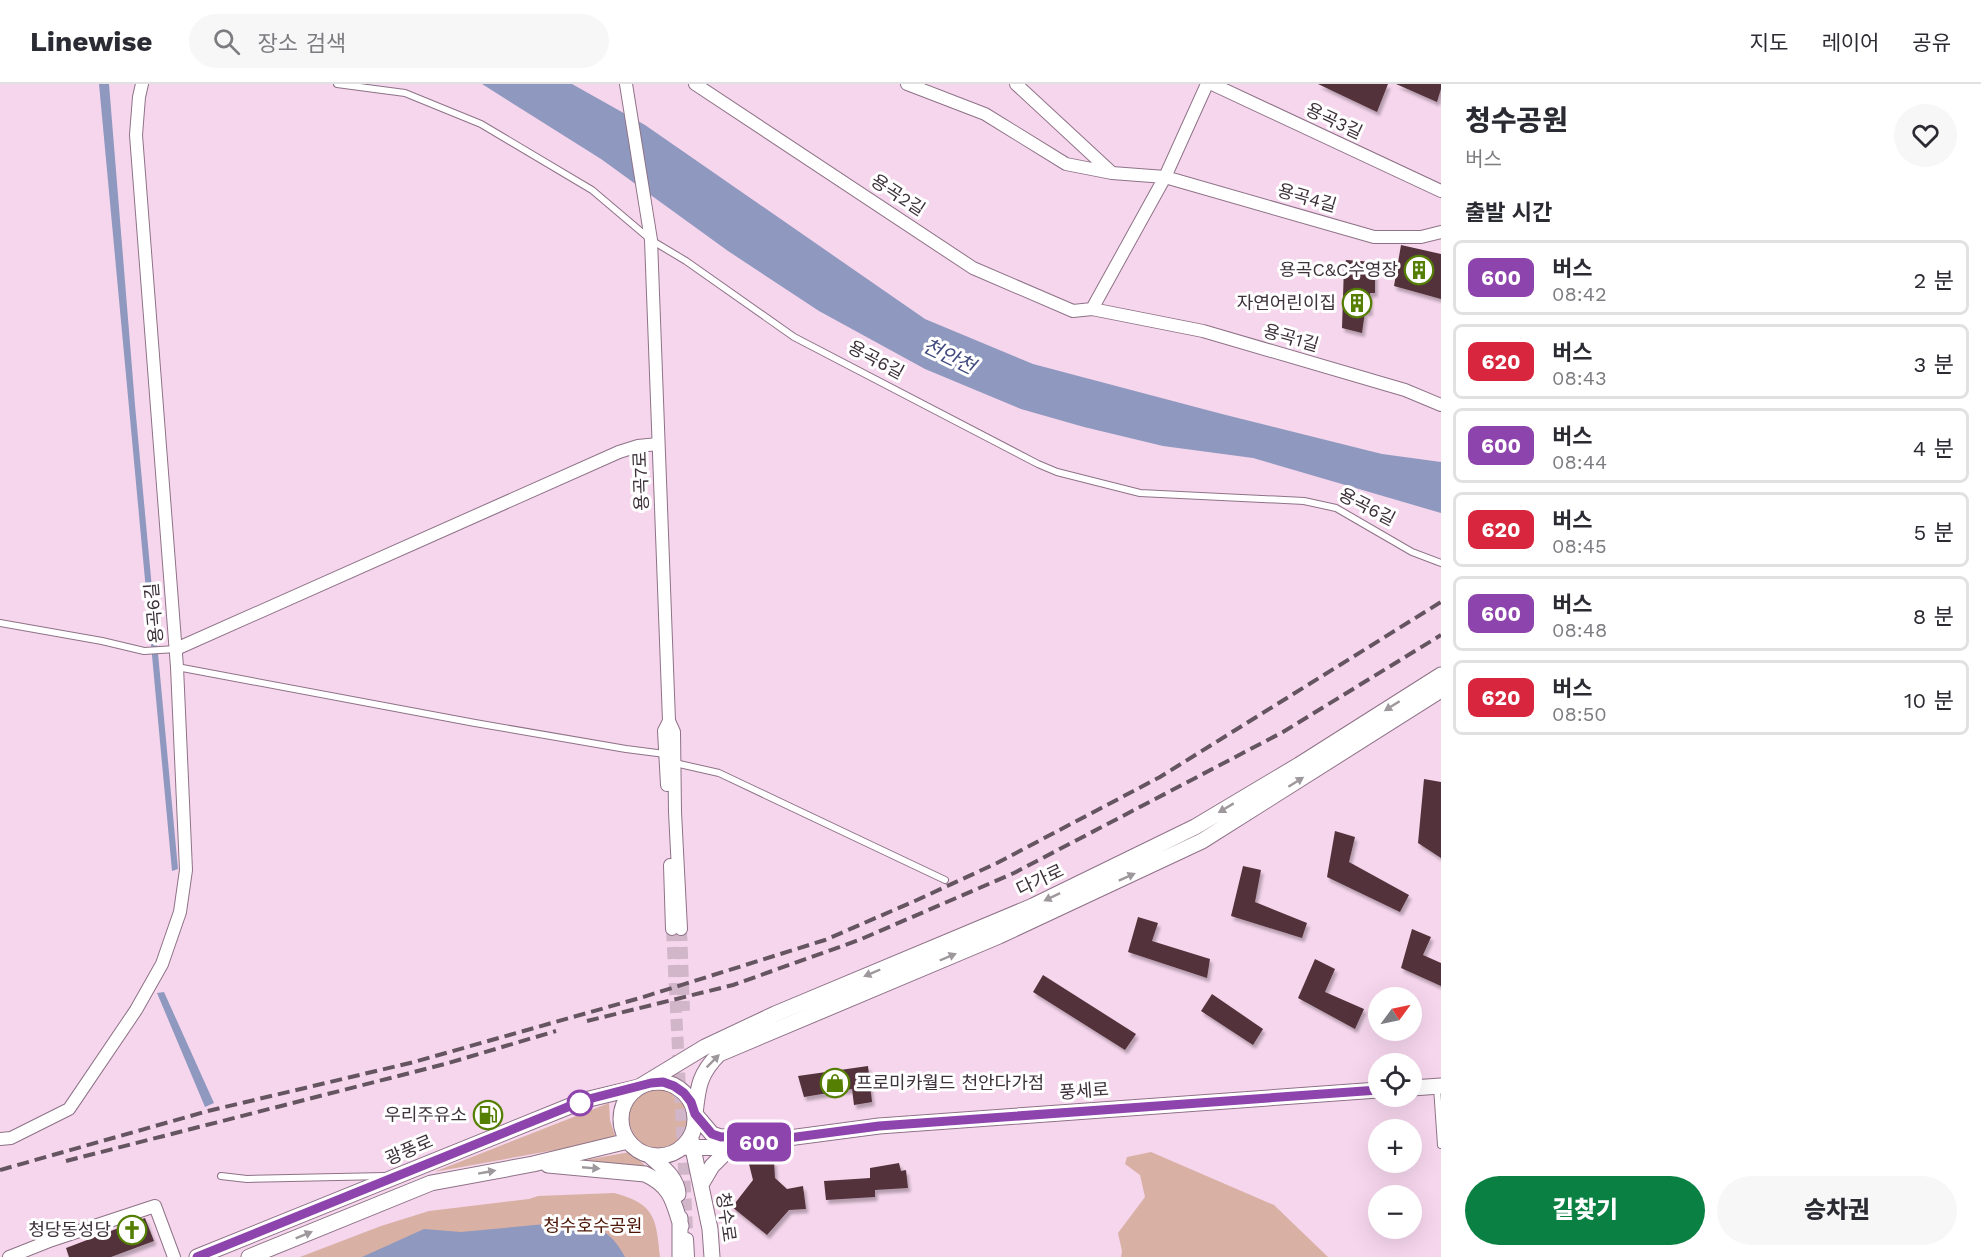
<!DOCTYPE html>
<html lang="ko">
<meta charset="utf-8">
<style>
:root{--surface:#fff;--page:#f7f7f7;--text:#2b2b33;--muted:#7c7c81;--line:#e1e1e2;--accent:#0b8043}
body{margin:0;font-family:"Work Sans","Noto Sans KR",sans-serif;background:var(--page);color:var(--text);height:100vh;display:flex;flex-direction:column;font-size:22px;white-space:nowrap}
*{box-sizing:border-box;margin:0}
p{font-size:20px;color:var(--muted)}
.icon{flex:none;width:33px;height:33px;fill:none;stroke:currentColor;stroke-width:2;stroke-linecap:round;stroke-linejoin:round}
.map{position:relative;flex:1;overflow:hidden}
.side{display:flex;flex-direction:column;background:var(--surface);width:540px}
.side>*{flex:none}
.badge{padding:0 12px;border-radius:9px;font-size:21px;line-height:39px}
.needle{width:39px;rotate:57deg}
.fabs{position:absolute;left:1368px;top:903px;display:grid;gap:12px}
.fabs a{display:grid;place-items:center;width:54px;height:54px;border-radius:50%;background:var(--surface);box-shadow:0 6px 24px #0002;font-size:30px}
.map>.badge{position:absolute;translate:-50% -50%;box-shadow:0 0 0 3px #fff}
h2{padding:0 24px;font-size:22px;line-height:54px}
.round{display:grid;place-items:center;flex:none;width:63px;height:63px;border-radius:32px;background:var(--page)}
.overview{display:flex;align-items:center;justify-content:space-between;height:102px;padding:0 24px}
h1{font-size:28px;font-weight:800;line-height:45px}
.button{display:flex;gap:12px;margin-top:auto;padding:12px 24px}
.button a{flex:1;height:69px;border-radius:36px;background:var(--accent);color:#fff;font-size:24px;font-weight:800;line-height:69px;text-align:center}
.button a+a{background:var(--page);color:var(--text)}
ul{padding:0;list-style:none}
li{display:flex;align-items:center;gap:18px;height:75px;margin:0 12px 9px;padding:0 12px;border:3px solid var(--line);border-radius:9px}
li div{flex:1}
li b{display:block;font-size:22px}
li em{font-style:normal}
li .badge{min-width:66px;font-weight:700;text-align:center}
header{display:flex;align-items:center;gap:36px;box-sizing:border-box;height:84px;padding:0 30px;background:var(--surface);border-bottom:2px solid var(--line)}
header strong{font-size:28px}
nav{display:flex;gap:33px;margin-inline-start:auto;font-size:21px}
.search{width:420px;height:54px;background:var(--page);display:flex;align-items:center;gap:15px;box-sizing:border-box;padding:0 21px;border-radius:33px;color:var(--muted);font-size:22px}
main{display:flex;flex:1;min-height:0}
.map>svg:first-child{display:block}
.green{fill:#d8b0a4}
.water{fill:#8f98bf}
.building{fill:#53333a;filter:url(#shadow)}
.lines{fill:none;stroke-linecap:round;stroke-linejoin:round}
.minor-tunnel{stroke:#d1b5c9;stroke-width:12;stroke-dasharray:12 6;stroke-linecap:butt}
.service-casing{stroke:#8e7287;stroke-width:8}
.minor-casing{stroke:#8e7287;stroke-width:14}
.tertiary-casing{stroke:#8e7287;stroke-width:17}
.service{stroke:#fff;stroke-width:6}
.minor{stroke:#fff;stroke-width:12}
.tertiary{stroke:#fff;stroke-width:15}
.rail{stroke:#655561;stroke-width:4;stroke-dasharray:12 6;stroke-linecap:butt}
.oneway{fill:#9e989c}
.line-casing{stroke:#fff;stroke-width:14}
.line{stroke:#8e44ad;stroke-width:9}
.stop-dot{fill:#fff;stroke:#8e44ad;stroke-width:3}
.labels{text-anchor:middle;stroke-width:6;stroke-linejoin:round;paint-order:stroke}
.street-label{font-size:18px;fill:#3d313a;stroke:#fff}
.poi-label{font-size:18px;fill:#3d313a;stroke:#fff;text-anchor:end}
.park-label{font-size:18px;fill:#4c1403;stroke:#fff}
.water-label{font-size:20px;font-style:italic;fill:#414a80;stroke:#fff}
</style>
<header>
<strong>Linewise</strong>
<div class="search"><svg class="icon" aria-label="search" viewBox="0 0 24 24"><circle cx="10" cy="10" r="6"/><path d="M15 15l6 6"/></svg>장소 검색</div>
<nav><a>지도</a><a>레이어</a><a>공유</a></nav>
</header>
<main>
<div class="map">
<svg width="1441" height="1173" viewBox="0 0 1441 1173">
<defs>
<filter id="shadow"><feDropShadow dx="2.5" dy="4" stdDeviation="1.5" flood-color="#0004"/></filter>
</defs>
<rect width="100%" height="100%" fill="#f6d6ed"/>
<path class="green" d="M658 1003C680 1008 684 1017 692 1036 690 1041 689 1049 686 1054 683 1058 678 1060 674 1063 639 1088 601 1012 658 1003Z
M609 1019 610 1036 616 1055 434 1088Z
M630 1068 649 1085 574 1078Z
M1151 1068 1274 1121 1328 1173H1121L1122 1167 1118 1149 1145 1113 1140 1091 1125 1080 1127 1073Z
M614 1109C655 1120 656 1133 660 1173H300L381 1142 429 1127 529 1115 538 1112Z"/>
<path class="water" d="M99 0H109L135 321 178 785 172 787Z
M482 0H572L645 41 925 235 1033 280 1222 330 1382 370 1441 378V429L1253 374 1163 362 1084 343 1021 325 925 285 819 227 728 167 601 75Z
M164 908 214 1019 205 1023 157 909Z
M567 1138C598 1143 610 1145 625 1173H362L424 1145 461 1148Z"/>
<path class="building" d="M1318 0H1388L1377 28Z
M1396 0H1441V5L1437 18Z
M1401 161 1441 170V215L1394 202Z
M1346 176 1375 178V209H1370V228H1365L1362 249 1342 244 1344 182Z
M1424 695 1441 698V774L1418 759Z
M1335 747 1355 753 1349 778 1409 811 1400 828 1327 793Z
M1243 782 1261 786 1255 818 1307 839 1302 854 1231 832Z
M1138 833 1158 839 1152 857 1210 875 1207 894 1128 868Z
M1412 845 1431 853 1423 871 1441 879V902L1401 884Z
M1315 875 1335 885 1325 908 1364 925 1355 945 1298 914Z
M1043 891 1136 950 1125 966 1033 908Z
M1212 910 1263 945 1253 961 1201 927Z
M868 982 872 1018 854 1021 852 1005 804 1013 798 992Z
M774 1077 775 1094 787 1105 803 1102 806 1125 789 1126 767 1151 732 1123 753 1096 749 1080Z
M899 1079 901 1087 906 1086 908 1104 875 1106V1113L826 1116 824 1097 870 1094V1084Z
M145 1134 154 1157 111 1173H69L66 1164Z"/>
<g class="lines">
<path class="minor-tunnel" d="M672 845 687 1146
M681 845 684 927"/>
<g class="service-casing">
<path id="service" d="M337 0 405 9 481 40 592 106 651 156 686 177 794 253 1038 380 1057 388 1140 409 1304 417 1336 424 1412 468 1441 479
M0 539 102 557 144 567 176 565
M177 583 475 639 626 665 665 670
M675 679 719 689 945 796
M1437 1003 1441 1061
M221 1092 247 1095 385 1092"/>
</g>
<g class="minor-casing">
<path id="minor" d="M626 0 651 156 669 637 674 648 675 728 681 845
M695 0 973 184 1073 227 1092 225 1203 247 1405 306 1441 321
M907 0 985 30 1066 80 1112 89 1165 93 1374 153H1421L1441 148
M1016 0 1112 89
M1212 0 1441 107
M1092 225 1165 93 1207 0
M176 565 619 368 638 362 658 360
M667 701 664 647 669 637
M670 781 672 845
M0 1055 11 1054 69 1025 136 926 162 880 180 828 186 786 177 583 136 51 139 13 142 0
M687 1155 688 1173
M9 1173 52 1156 155 1122 174 1173"/>
</g>
<g class="tertiary-casing">
<path id="tertiary" d="M621 1035a37 37 0 1 1 74 0a37 37 0 1 1-74 0Z
M1412 1004 1441 1002
M695 1030C698 1003 699 990 719 970L999 852 1202 757 1441 606
M695 1030 712 1050 721 1053 742 1052 758 1058
M691 1055 710 1145 712 1173
M683 1063 744 1064 758 1058 879 1042 1378 1006
M649 1071C661 1082 677 1093 678 1110
M548 1081 645 1090C671 1102 673 1116 681 1142
M702 1099 712 1082 729 1065
M197 1173 585 1016 639 1003 705 963 775 930 1033 822 1195 743 1299 681 1441 591
M249 1173 431 1099 533 1080 628 1057
M680 1173V1134"/>
</g>
<use href="#service" class="service"/>
<use href="#minor" class="minor"/>
<use href="#tertiary" class="tertiary"/>
<path class="rail" d="M587 937 733 901 859 856 1014 789 1283 648 1441 551
M66 1077 445 980 556 947
M0 1086 208 1027 414 978 640 914 825 856 917 816 997 779 1160 693 1441 518"/>
</g>
<defs><path id="oneway-solid" d="M-6-.8H1V-3.2L6.5 0L1 3.2V.8H-6Z" transform="scale(1.5)"/></defs>
<g class="oneway">
<use href="#oneway-solid" transform="translate(1392 622) rotate(148)"/>
<use href="#oneway-solid" transform="translate(1296 698) rotate(-32)"/>
<use href="#oneway-solid" transform="translate(1226 724) rotate(149)"/>
<use href="#oneway-solid" transform="translate(1127 793) rotate(-24)"/>
<use href="#oneway-solid" transform="translate(1052 813) rotate(154)"/>
<use href="#oneway-solid" transform="translate(948 873) rotate(-23)"/>
<use href="#oneway-solid" transform="translate(872 889) rotate(157)"/>
<use href="#oneway-solid" transform="translate(713 977) rotate(-45)"/>
<use href="#oneway-solid" transform="translate(591 1084) rotate(5)"/>
<use href="#oneway-solid" transform="translate(487 1088) rotate(-10)"/>
<use href="#oneway-solid" transform="translate(304 1151) rotate(-22)"/>
</g>
<g class="lines">
<g class="line-casing">
<path id="line" d="M197 1173 585 1016 651 999 663 998 674 1002 684 1009 691 1018 695 1030 712 1050 721 1053 742 1052 758 1058 879 1042 1378 1006"/>
</g>
<use href="#line" class="line"/>
</g>
<defs>
<g id="building-ring" transform="scale(1.5)"><circle r="9.5" fill="#fff" stroke="#557f03" stroke-width="1.5"/><path d="M-4-6H4V6H1V3H-1V6H-4ZM-2.5-4.3h1.7v1.8h-1.7ZM.8-4.3h1.7v1.8H.8ZM-2.5-1h1.7V.8h-1.7ZM.8-1h1.7V.8H.8Z" fill="#557f03"/></g>
<g id="shop-ring" transform="scale(1.5)"><circle r="9.5" fill="#fff" stroke="#557f03" stroke-width="1.5"/><path d="M-5-2.5h2.3a2.7 3.5 0 0 1 5.4 0H5L5.5 6h-11ZM-1.5-2.5h3a1.5 2.3 0 0 0-3 0Z" fill="#557f03"/></g>
<g id="fuel-ring" transform="scale(1.5)"><circle r="9.5" fill="#fff" stroke="#557f03" stroke-width="1.5"/><path d="M-5.5-6h7V0h2V4h1.3V-2.5L3-4.5l.8-.8L6-3V5H2.5V1h-1V6h-7ZM-4.2-4.7v3.2H.2V-4.7Z" fill="#557f03"/></g>
<g id="church-ring" transform="scale(1.5)"><circle r="9.5" fill="#fff" stroke="#557f03" stroke-width="1.5"/><path d="M-1.2-6h2.4v3.5h3.3v2.4h-3.3V6h-2.4V-.1h-3.3v-2.4h3.3Z" fill="#557f03"/></g>
</defs>
<g fill-rule="evenodd">
<use href="#building-ring" x="1419" y="186"/>
<use href="#building-ring" x="1357" y="219"/>
<use href="#shop-ring" x="835" y="999"/>
<use href="#fuel-ring" x="488" y="1031"/>
<use href="#church-ring" x="132" y="1146"/>
</g>
<circle class="stop-dot" cx="580" cy="1019" r="12"/>
<g class="labels">
<g class="street-label">
<text transform="translate(1334 37) rotate(25)" y="6">용곡3길</text>
<text transform="translate(898 111) rotate(33)" y="6">용곡2길</text>
<text transform="translate(1307 114) rotate(16)" y="6">용곡4길</text>
<text transform="translate(1291 254) rotate(16)" y="6">용곡1길</text>
<text transform="translate(876 276) rotate(28)" y="6">용곡6길</text>
<text transform="translate(641 397) rotate(-92)" y="6">용곡7로</text>
<text transform="translate(1367 423) rotate(27)" y="6">용곡6길</text>
<text transform="translate(154 529) rotate(-95)" y="6">용곡6길</text>
<text transform="translate(1040 796) rotate(-25)" y="6">다가로</text>
<text transform="translate(1084 1007) rotate(-4)" y="6">풍세로</text>
<text transform="translate(409 1066) rotate(-23)" y="6">광풍로</text>
<text transform="translate(726 1133) rotate(82)" y="6">청수로</text>
</g>
<g class="poi-label">
<text x="1398" y="192">용곡C&amp;C수영장</text>
<text x="1336" y="225">자연어린이집</text>
<text x="856" y="1005" text-anchor="start">프로미카월드 천안다가점</text>
<text x="467" y="1037">우리주유소</text>
<text x="111" y="1152">청당동성당</text>
</g>
<g class="park-label">
<text x="593" y="1148">청수호수공원</text>
</g>
<g class="water-label">
<text transform="translate(949 272) rotate(26)" y="7">천안천</text>
</g>
</g>
</svg>
<div class="fabs">
<a><svg class="needle" viewBox="-14 -14 28 28"><path d="M0-13l5 13h-10z" fill="#e53935"/><path d="M0 13l5-13h-10z" fill="#7c7c81"/></svg></a>
<a><svg class="icon" aria-label="locate" viewBox="0 0 24 24"><circle cx="12" cy="12" r="6"/><path d="M12 2v4M12 18v4M2 12h4M18 12h4"/></svg></a>
<a>+</a>
<a>−</a>
</div>
<b class="badge" style="left:759px;top:1058px;background:#8e44ad;color:#fff">600</b>
</div>
<section class="side">
<div class="overview"><div><h1>청수공원</h1><p>버스</p></div><a class="round"><svg class="icon" aria-label="heart" viewBox="0 0 24 24"><path d="M12 20l-8-8c-3-5 5-10 8-4 3-6 11-1 8 4z"/></svg></a></div>
<h2>출발 시간</h2>
<ul>
<li><span class="badge" style="background:#8e44ad;color:#fff">600</span><div><b>버스</b><p>08:42</p></div><em>2 분</em></li>
<li><span class="badge" style="background:#d7263d;color:#fff">620</span><div><b>버스</b><p>08:43</p></div><em>3 분</em></li>
<li><span class="badge" style="background:#8e44ad;color:#fff">600</span><div><b>버스</b><p>08:44</p></div><em>4 분</em></li>
<li><span class="badge" style="background:#d7263d;color:#fff">620</span><div><b>버스</b><p>08:45</p></div><em>5 분</em></li>
<li><span class="badge" style="background:#8e44ad;color:#fff">600</span><div><b>버스</b><p>08:48</p></div><em>8 분</em></li>
<li><span class="badge" style="background:#d7263d;color:#fff">620</span><div><b>버스</b><p>08:50</p></div><em>10 분</em></li>
</ul>
<div class="button"><a>길찾기</a><a>승차권</a></div>
</section>
</main>
